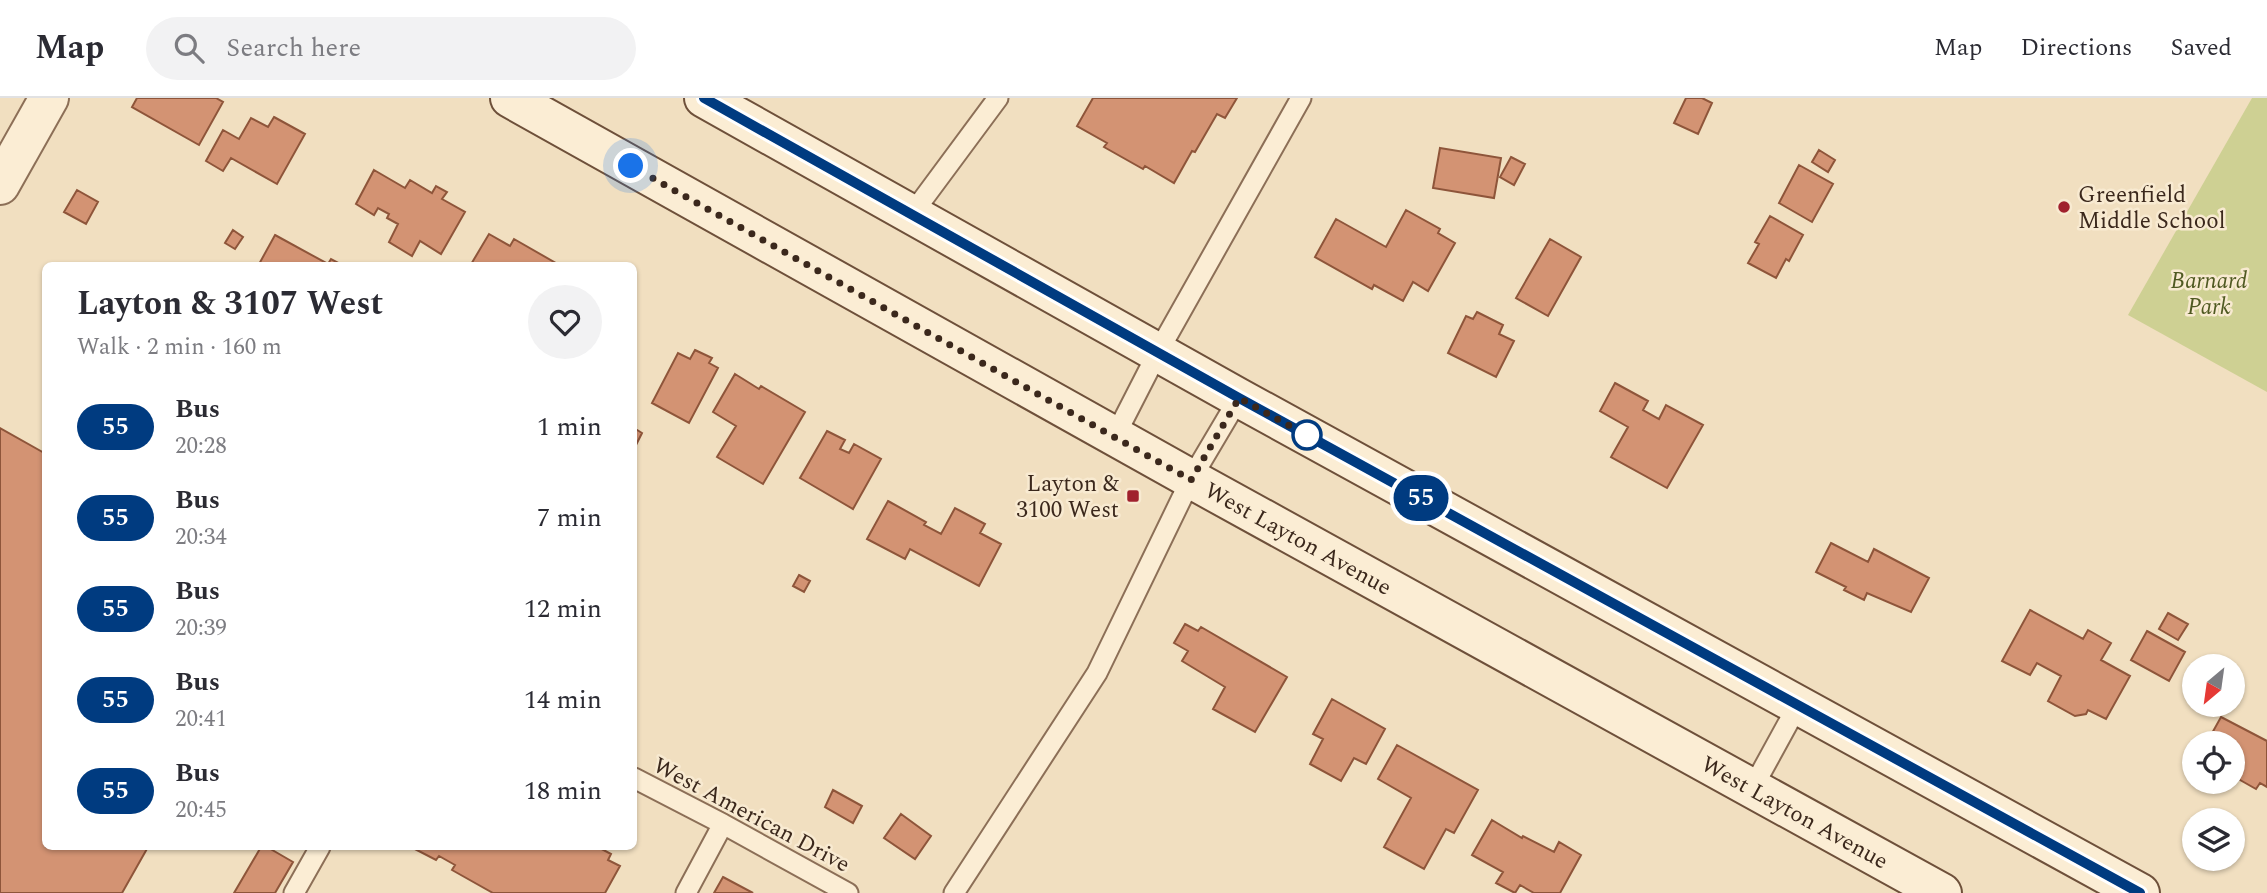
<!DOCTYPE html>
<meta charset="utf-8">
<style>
:root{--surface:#fff;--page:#f2f2f3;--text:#2b2b33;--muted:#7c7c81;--line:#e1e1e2}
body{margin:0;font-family:Spectral,serif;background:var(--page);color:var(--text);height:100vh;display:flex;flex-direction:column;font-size:26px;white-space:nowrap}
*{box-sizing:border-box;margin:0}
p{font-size:23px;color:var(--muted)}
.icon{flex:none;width:38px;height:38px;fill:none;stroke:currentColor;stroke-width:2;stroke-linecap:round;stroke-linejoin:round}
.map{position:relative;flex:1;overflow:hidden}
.panel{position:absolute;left:42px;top:164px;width:595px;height:588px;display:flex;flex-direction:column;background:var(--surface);border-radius:10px;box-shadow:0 2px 5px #0004}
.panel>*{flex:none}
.badge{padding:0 14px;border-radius:23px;font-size:24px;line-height:46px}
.needle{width:46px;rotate:209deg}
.buttons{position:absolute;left:2182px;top:556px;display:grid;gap:14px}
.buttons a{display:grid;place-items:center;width:63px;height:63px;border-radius:50%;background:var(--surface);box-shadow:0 2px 5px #0004;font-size:35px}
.you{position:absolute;width:35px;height:35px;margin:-18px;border:5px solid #fff;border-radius:50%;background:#1a73e8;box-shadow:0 0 0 10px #1a73e833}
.map>.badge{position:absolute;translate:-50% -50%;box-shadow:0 0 0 4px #fff}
.round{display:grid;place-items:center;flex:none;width:74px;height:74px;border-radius:37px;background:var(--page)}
.overview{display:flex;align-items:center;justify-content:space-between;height:119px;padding:0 35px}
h1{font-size:33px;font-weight:700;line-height:52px}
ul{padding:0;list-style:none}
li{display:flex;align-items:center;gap:21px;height:91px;padding:0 35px}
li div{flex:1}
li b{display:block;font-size:26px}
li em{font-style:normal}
li .badge{min-width:77px;font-weight:700;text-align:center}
header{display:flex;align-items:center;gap:42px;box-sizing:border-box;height:98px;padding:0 35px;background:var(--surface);border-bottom:2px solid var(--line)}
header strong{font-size:33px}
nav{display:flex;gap:38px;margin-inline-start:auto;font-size:24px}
.search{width:490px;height:63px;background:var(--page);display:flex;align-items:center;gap:18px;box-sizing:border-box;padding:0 24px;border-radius:38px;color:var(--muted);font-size:26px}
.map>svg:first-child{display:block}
.green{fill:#ced093}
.building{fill:#d39373;stroke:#8e553a;stroke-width:2}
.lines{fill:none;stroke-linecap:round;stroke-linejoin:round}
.lane-casing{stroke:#8c6f57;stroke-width:23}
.street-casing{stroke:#8c6f57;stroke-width:42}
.secondary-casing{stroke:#6e503a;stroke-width:42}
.lane{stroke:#fbedd4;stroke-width:19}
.street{stroke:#fbedd4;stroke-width:38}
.secondary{stroke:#fbedd4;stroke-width:38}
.line-casing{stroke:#fff;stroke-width:16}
.line{stroke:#003b80;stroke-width:10}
.walk{stroke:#3b281c;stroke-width:7;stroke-dasharray:0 12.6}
.poi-dot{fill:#a0212d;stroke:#f8ead1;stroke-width:2.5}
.stop-dot{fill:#fff;stroke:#003b80;stroke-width:3.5}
.labels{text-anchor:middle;stroke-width:5;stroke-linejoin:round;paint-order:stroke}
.poi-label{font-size:23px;fill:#3b281c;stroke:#f8ead1;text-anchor:start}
.park-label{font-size:23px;font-style:italic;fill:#4f5921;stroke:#f8ead1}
.street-label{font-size:23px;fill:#3b281c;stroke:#f8ead1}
</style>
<header>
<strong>Map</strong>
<div class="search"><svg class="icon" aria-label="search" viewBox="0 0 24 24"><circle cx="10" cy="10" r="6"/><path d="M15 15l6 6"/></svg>Search here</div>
<nav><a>Map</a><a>Directions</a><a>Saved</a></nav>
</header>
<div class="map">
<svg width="2267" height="795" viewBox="0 0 2267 795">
<rect width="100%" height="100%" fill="#f1dfc0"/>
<path class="green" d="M2252 0H2267V294L2128 217Z"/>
<path class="building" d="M137 0H216L223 4 199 47 132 9Z
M1093 0H1237L1225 20 1217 16 1195 54 1192 53 1174 85 1145 68 1143 71 1104 49 1107 45 1077 28Z
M1686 0H1702L1712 5 1698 36 1674 25Z
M274 19 305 36 277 86 231 60 223 73 206 63 223 32 239 41 251 20 268 29Z
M1440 50 1501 60 1494 100 1433 90Z
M1819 52 1835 62 1828 74 1812 64Z
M1511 59 1525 66 1514 87 1500 79Z
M1799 67 1833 86 1812 124 1779 105Z
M374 72 405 90 410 82 432 95 436 88 447 94 442 101 465 114 441 156 420 143 412 158 389 144 398 126 387 120 389 116 378 110 374 117 356 106Z
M77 92 98 104 86 126 64 114Z
M1406 112 1440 131 1438 135 1455 145 1428 193 1413 184 1403 203 1374 187 1372 191 1315 159 1336 121 1386 149Z
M1770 118 1803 137 1789 163 1786 161 1776 180 1748 165 1759 146 1755 144Z
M233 132 243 139 235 151 225 145Z
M489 136 510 148 514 141 561 168H470Z
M275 137 328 166 331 161 344 168H258Z
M1550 141 1581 159 1548 218 1516 200Z
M1477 214 1503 227 1499 236 1514 243 1496 279 1448 255 1466 218 1473 221Z
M695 252 712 260 709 265 718 270 689 325 652 305 678 255 690 261Z
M735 276 759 291 761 288 805 314 763 386 717 359 736 328 713 314Z
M1615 285 1648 303 1643 312 1659 321 1666 307 1703 327 1667 390 1611 359 1628 329 1600 313Z
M0 330 46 356V749H148L122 795H0Z
M634 330 642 335 634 351Z
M827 333 845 342 840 351 849 355 854 346 881 361 853 411 800 380Z
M888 403 926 424 924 427 941 436 955 410 985 426 980 435 1001 446 979 488 910 451 905 461 867 441Z
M1831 445 1868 464 1874 451 1929 480 1911 514 1867 495 1864 502 1844 492 1846 489 1816 474Z
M799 477 810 483 804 494 793 488Z
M2030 512 2083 541 2088 532 2111 545 2101 562 2130 578 2106 621 2088 612 2086 616 2075 618 2048 603 2061 578 2037 565 2030 577 2002 563Z
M2168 515 2188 526 2178 542 2159 531Z
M1185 526 1198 533 1201 529 1287 579 1255 634 1213 611 1225 589 1182 563 1188 553 1174 545Z
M2147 533 2185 554 2169 583 2131 562Z
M1332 601 1385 631 1366 666 1354 660 1341 683 1310 666 1323 641 1313 636Z
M2221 619 2267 643V689L2260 685 2256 691 2233 678V646H2206Z
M1397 647 1478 692 1454 735 1446 731 1424 771 1384 749 1411 700 1378 681Z
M833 692 862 708 853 725 825 709Z
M901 716 931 738 915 761 884 740Z
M1492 722 1522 740 1523 738 1554 754 1559 744 1581 757 1560 795H1534L1520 787 1515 795 1496 785 1503 774 1472 757Z
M261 749H267L293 764 275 795H234Z
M411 749H598L611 756 608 762 620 768 605 795H493L452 772 455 767 439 758 436 762Z
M723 779 753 795H714Z"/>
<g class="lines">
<g class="lane-casing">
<path id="lane" d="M912 116 998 0
M1115 338 1158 254 1301 0
M634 680 723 726 848 795
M1752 691 1798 607
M294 795 320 749
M686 795 723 726
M954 795 1097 575 1191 381 1239 300"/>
</g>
<g class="street-casing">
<path id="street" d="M0 87 49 0"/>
</g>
<g class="secondary-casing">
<g id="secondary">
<path id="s1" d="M510 0 1191 381 1942 795"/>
<path d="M704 0 1239 300 2140 795"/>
</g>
</g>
<use href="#lane" class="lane"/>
<use href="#street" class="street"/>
<use href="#secondary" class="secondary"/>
</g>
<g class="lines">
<g class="line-casing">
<path id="line" d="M704 0 1239 300 2140 795"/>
</g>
<use href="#line" class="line"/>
<path class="walk" d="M631 68 1191 382 1239 300 1312 340 1307 337"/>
</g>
<g class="poi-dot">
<circle cx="2064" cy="109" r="7"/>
<rect x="1126" y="391" width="14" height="14" rx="3.5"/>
</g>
<circle class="stop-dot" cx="1307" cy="337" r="14"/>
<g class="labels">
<g class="poi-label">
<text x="2078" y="104">Greenfield<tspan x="2078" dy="26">Middle School</tspan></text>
<text x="1119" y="393" text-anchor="end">Layton &amp;<tspan x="1119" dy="26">3100 West</tspan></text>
</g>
<g class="park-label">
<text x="2209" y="190">Barnard<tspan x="2209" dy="26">Park</tspan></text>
</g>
<g class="street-label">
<text dy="8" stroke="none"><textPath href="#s1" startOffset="903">West Layton Avenue</textPath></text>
<text dy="8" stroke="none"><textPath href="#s1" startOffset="1470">West Layton Avenue</textPath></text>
<text transform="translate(752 716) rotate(28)" y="8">West American Drive</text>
</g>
</g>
</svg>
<div class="buttons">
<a><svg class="needle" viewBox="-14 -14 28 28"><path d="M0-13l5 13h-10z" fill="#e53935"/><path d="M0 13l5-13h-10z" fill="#7c7c81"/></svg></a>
<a><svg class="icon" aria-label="locate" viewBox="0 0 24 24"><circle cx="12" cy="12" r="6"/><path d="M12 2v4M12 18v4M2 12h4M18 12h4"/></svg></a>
<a><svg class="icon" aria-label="layers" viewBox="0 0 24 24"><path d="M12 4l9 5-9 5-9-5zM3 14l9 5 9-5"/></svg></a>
</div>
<div class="you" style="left:631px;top:68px"></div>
<b class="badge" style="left:1421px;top:400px;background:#003b80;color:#fff">55</b>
<section class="panel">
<div class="overview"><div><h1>Layton &amp; 3107 West</h1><p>Walk · 2 min · 160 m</p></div><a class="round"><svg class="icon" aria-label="heart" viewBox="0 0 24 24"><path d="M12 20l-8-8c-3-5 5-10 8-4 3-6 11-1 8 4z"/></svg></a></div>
<ul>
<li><span class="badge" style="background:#003b80;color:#fff">55</span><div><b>Bus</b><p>20:28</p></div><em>1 min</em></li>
<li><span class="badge" style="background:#003b80;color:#fff">55</span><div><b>Bus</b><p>20:34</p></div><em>7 min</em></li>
<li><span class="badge" style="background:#003b80;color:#fff">55</span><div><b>Bus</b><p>20:39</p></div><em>12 min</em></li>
<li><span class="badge" style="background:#003b80;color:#fff">55</span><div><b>Bus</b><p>20:41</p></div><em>14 min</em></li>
<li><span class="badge" style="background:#003b80;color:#fff">55</span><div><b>Bus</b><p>20:45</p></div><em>18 min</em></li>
</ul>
</section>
</div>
